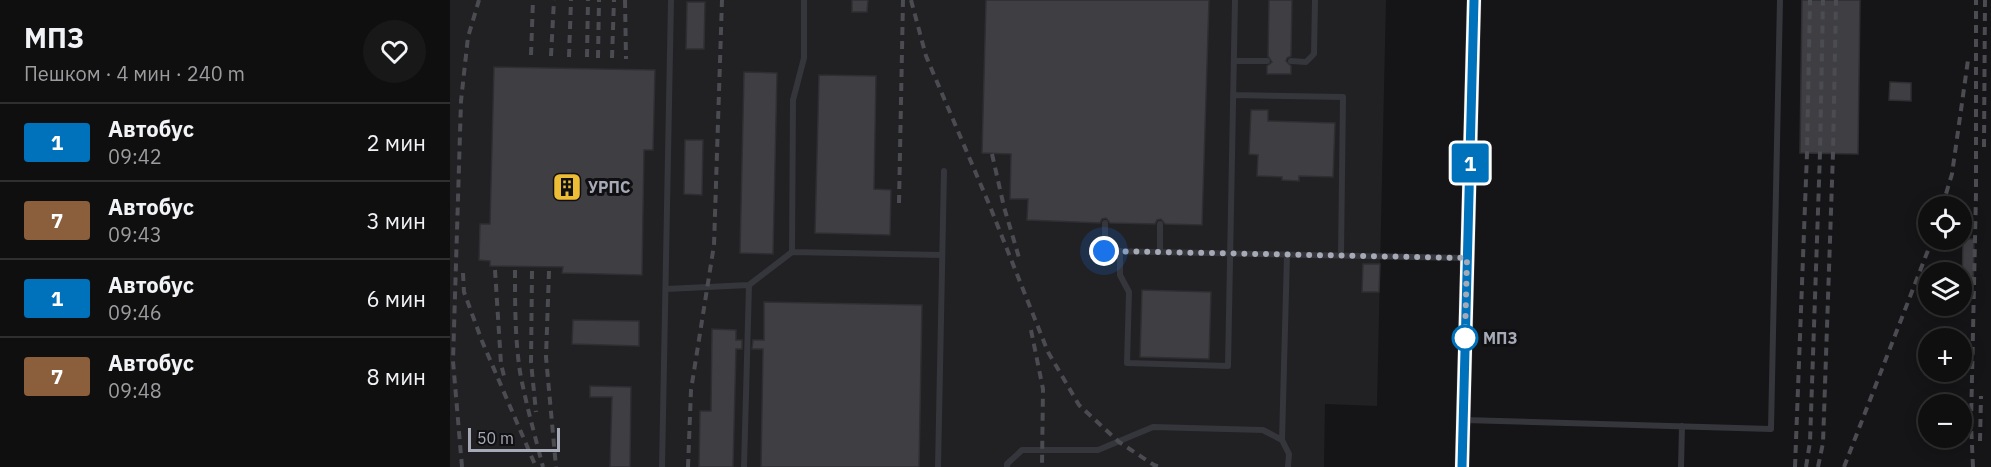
<!DOCTYPE html>
<html lang="ru">
<meta charset="utf-8">
<style>
:root{--surface:#100f10;--page:#191819;--text:#f1f3f6;--muted:#9c9c9f;--line:#302f30}
body{margin:0;font-family:"IBM Plex Sans",sans-serif;background:var(--page);color:var(--text);height:100vh;display:flex;flex-direction:column;font-size:22px;white-space:nowrap}
*{box-sizing:border-box;margin:0}
p{font-size:20px;color:var(--muted)}
.icon{flex:none;width:33px;height:33px;fill:none;stroke:currentColor;stroke-width:2;stroke-linecap:round;stroke-linejoin:round}
.map{position:relative;flex:1;overflow:hidden}
.drawer{display:flex;flex-direction:column;background:var(--surface);width:450px}
.drawer>*{flex:none}
.badge{padding:0 12px;border-radius:4px;font-size:21px;line-height:39px}
.tools{position:absolute;left:1468px;top:196px;display:grid;gap:12px}
.tools a{display:grid;place-items:center;width:54px;height:54px;border-radius:50%;background:var(--surface);box-shadow:0 3px 15px #0003,0 0 0 2px var(--line);font-size:30px}
.scale{position:absolute;left:18px;bottom:15px;width:92px;box-sizing:border-box;padding-left:6px;border:3px solid #a6aab6;border-top:0;font-size:16px;line-height:21px;white-space:nowrap;color:#a6aab6;-webkit-text-stroke:4px #100f11;paint-order:stroke}
.you{position:absolute;width:30px;height:30px;margin:-15px;border:4px solid #fff;border-radius:50%;background:#1a73e8;box-shadow:0 0 0 9px #1a73e833}
.map>.badge{position:absolute;translate:-50% -50%;box-shadow:0 0 0 3px #fff}
.round{display:grid;place-items:center;flex:none;width:63px;height:63px;border-radius:32px;background:var(--page)}
.headline{display:flex;align-items:center;justify-content:space-between;height:102px;padding:0 24px}
h1{font-size:28px;font-weight:700;line-height:45px}
ul{padding:0;list-style:none}
li{display:flex;align-items:center;gap:18px;height:78px;padding:0 24px;border-top:2px solid var(--line)}
li div{flex:1}
li b{display:block;font-size:22px}
li em{font-style:normal}
li .badge{min-width:66px;font-weight:700;text-align:center}
main{display:flex;flex:1;min-height:0}
.map>svg:first-child{display:block}
.built{fill:#212023}
.building{fill:#3f3f43;stroke:#2f2e32;stroke-width:1.5}
.lines{fill:none;stroke-linecap:round;stroke-linejoin:round}
.service{stroke:#35363b;stroke-width:6}
.tertiary{stroke:#35363b;stroke-width:15}
.rail{stroke:#4b4c52;stroke-width:4;stroke-dasharray:8 6;stroke-linecap:butt}
.line-casing{stroke:#fff;stroke-width:14}
.line{stroke:#0072bc;stroke-width:9}
.walk{stroke:#a6aab6;stroke-width:6;stroke-dasharray:0 10.8}
.stop-dot{fill:#fff;stroke:#0072bc;stroke-width:3}
.labels{text-anchor:middle;stroke-width:6;stroke-linejoin:round;paint-order:stroke}
.poi-label{font-size:16px;font-weight:bold;fill:#a6aab6;stroke:#100f11;text-anchor:start}
.stop-label{font-size:16px;font-weight:bold;fill:#a6aab6;stroke:#100f11;text-anchor:start}
</style>
<main>
<section class="drawer">
<div class="headline"><div><h1>МПЗ</h1><p>Пешком · 4 мин · 240 m</p></div><a class="round"><svg class="icon" aria-label="heart" viewBox="0 0 24 24"><path d="M12 20l-8-8c-3-5 5-10 8-4 3-6 11-1 8 4z"/></svg></a></div>
<ul>
<li><span class="badge" style="background:#0072bc;color:#fff">1</span><div><b>Автобус</b><p>09:42</p></div><em>2 мин</em></li>
<li><span class="badge" style="background:#8b5e3c;color:#fff">7</span><div><b>Автобус</b><p>09:43</p></div><em>3 мин</em></li>
<li><span class="badge" style="background:#0072bc;color:#fff">1</span><div><b>Автобус</b><p>09:46</p></div><em>6 мин</em></li>
<li><span class="badge" style="background:#8b5e3c;color:#fff">7</span><div><b>Автобус</b><p>09:48</p></div><em>8 мин</em></li>
</ul>
</section>
<div class="map">
<svg width="1541" height="467" viewBox="0 0 1541 467">
<rect width="100%" height="100%" fill="#151416"/>
<path class="built" d="M0 0H936L927 406 875 404 874 467H0Z"/>
<path class="building" d="M402 0H418L417 12H402Z
M536 0H759L752 225 715 224 711 219 707 220 705 224 660 223 656 218 652 219 650 223 577 220 578 199H560L561 154 532 153Z
M819 0H842L841 56 837 58 836 61 841 66V74H817V66L822 62 818 56Z
M1352 0H1410L1408 154 1350 153Z
M237 2H255L254 49H236Z
M44 67 205 70 203 150H194L192 275 112 273 113 267 40 266V261L29 260 30 224H40Z
M294 72 327 73 323 254 290 253Z
M369 75 426 76 424 189 441 190 440 235 365 233Z
M1440 82 1461 83V101L1439 100Z
M801 110H818V121L885 123 883 177 849 176V181L832 180V177L807 176 808 155 799 154Z
M235 140H253L252 195 234 194Z
M1513 239H1524L1523 296 1512 295Z
M913 264H930L929 292H912Z
M692 290 761 292 759 359 690 357Z
M314 302 472 305 469 467H311L313 349H302L303 340H314Z
M123 320 189 321V346L122 344Z
M262 329 286 330V340H292V349H286L283 467H249L250 411H261Z
M140 386 181 387 180 467H160L162 397H140Z"/>
<g class="lines">
<path class="service" d="M784 61H817
M841 61 856 62 864 54 865 0
M783 95 893 97 891 255
M655 223V251L1016 258
M670 251V275L679 292 677 363 778 366 785 0
M342 252 343 100 354 58V0
M710 252V224
M837 254 832 440 839 454 838 467
M216 289 299 285
M1014 420 1321 429 1330 0
M212 467 221 0
M294 467 299 285 342 252 492 255
M488 467 494 171
M557 467V464L572 450H648L703 427 813 430 832 440
M1231 467 1232 426"/>
<path class="tertiary" d="M1012 467 1024 0"/>
<path class="rail" d="M175 0 176 59
M461 0 476 56 539 204 598 352 629 405 669 442 704 465 710 467
M81 55 83 0
M101 56 104 0
M119 57 121 0
M137 57 138 0
M148 58 149 0
M162 58 164 0
M1534 147 1535 0
M542 154 554 207 570 261
M449 203 453 0
M1492 207 1502 174 1518 60
M45 270 51 364 55 380
M65 270C65 304 65 339 70 372 76 404 85 436 93 467
M82 271 81 362 86 412
M99 271 96 357 106 467
M13 273 14 292 32 341 86 467
M581 330 593 389 592 467
M1530 441 1531 396
M12 467 3 361 11 101 18 37 29 0
M238 467 241 390 264 245 272 0
M1345 467 1357 153 1360 0
M1356 467 1360 442 1370 153 1373 0
M1368 467 1373 443 1383 153 1386 0
M1394 467 1482 240
M1523 467 1521 424 1526 193V0"/>
</g>
<g class="lines">
<g class="line-casing">
<path id="line" d="M1012 467 1024 0"/>
</g>
<use href="#line" class="line"/>
<path class="walk" d="M654 251 1017 258 1015 338"/>
</g>
<defs>
<g id="building-square" transform="scale(1.5)"><rect x="-9" y="-9" width="18" height="18" rx="4" fill="#edbd36" stroke="#100f11"/><path d="M-4-6H4V6H1V3H-1V6H-4ZM-2.5-4.3h1.7v1.8h-1.7ZM.8-4.3h1.7v1.8H.8ZM-2.5-1h1.7V.8h-1.7ZM.8-1h1.7V.8H.8Z" fill="#111"/></g>
</defs>
<g fill-rule="evenodd">
<use href="#building-square" x="117" y="187"/>
</g>
<circle class="stop-dot" cx="1015" cy="338" r="12"/>
<g class="labels">
<g class="poi-label">
<text x="138" y="193">УРПС</text>
</g>
<g class="stop-label">
<text x="1033" y="344">МПЗ</text>
</g>
</g>
</svg>
<div class="tools">
<a><svg class="icon" aria-label="locate" viewBox="0 0 24 24"><circle cx="12" cy="12" r="6"/><path d="M12 2v4M12 18v4M2 12h4M18 12h4"/></svg></a>
<a><svg class="icon" aria-label="layers" viewBox="0 0 24 24"><path d="M12 4l9 5-9 5-9-5zM3 14l9 5 9-5"/></svg></a>
<a>+</a>
<a>−</a>
</div>
<div class="scale">50 m</div>
<div class="you" style="left:654px;top:251px"></div>
<b class="badge" style="left:1020px;top:163px;background:#0072bc;color:#fff">1</b>
</div>
</main>
